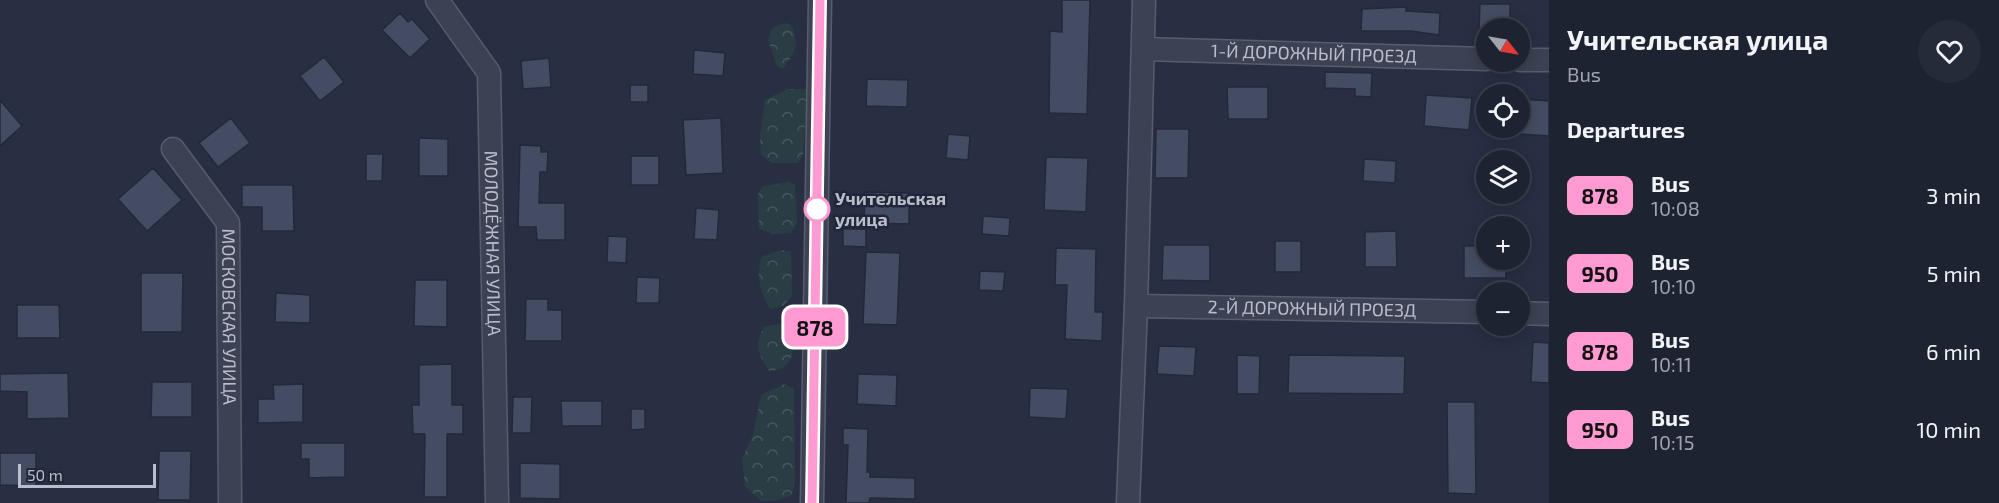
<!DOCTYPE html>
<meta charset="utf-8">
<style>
:root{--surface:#1e2332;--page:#262b3a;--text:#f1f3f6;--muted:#a1a4ac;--line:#3c404d}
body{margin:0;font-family:"Exo 2",sans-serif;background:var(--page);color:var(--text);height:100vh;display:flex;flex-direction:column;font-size:22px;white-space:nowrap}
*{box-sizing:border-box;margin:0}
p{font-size:20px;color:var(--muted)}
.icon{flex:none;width:33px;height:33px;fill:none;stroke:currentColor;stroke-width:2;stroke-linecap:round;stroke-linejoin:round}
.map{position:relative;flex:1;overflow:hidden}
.panel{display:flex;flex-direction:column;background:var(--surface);width:450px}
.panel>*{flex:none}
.badge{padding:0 12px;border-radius:9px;font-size:21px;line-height:39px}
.needle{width:39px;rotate:121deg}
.buttons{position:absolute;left:1476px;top:18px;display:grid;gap:12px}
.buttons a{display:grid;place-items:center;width:54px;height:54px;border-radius:50%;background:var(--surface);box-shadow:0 3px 15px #0003,0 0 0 2px var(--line);font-size:30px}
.scale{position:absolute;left:18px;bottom:15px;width:138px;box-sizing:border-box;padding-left:6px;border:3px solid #babecc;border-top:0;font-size:16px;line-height:21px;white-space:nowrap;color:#babecc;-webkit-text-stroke:4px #212738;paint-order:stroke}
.map>.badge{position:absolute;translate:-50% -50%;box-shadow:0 0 0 3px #fff}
h2{padding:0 18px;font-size:22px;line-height:54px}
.round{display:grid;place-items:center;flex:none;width:63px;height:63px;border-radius:32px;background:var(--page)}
.head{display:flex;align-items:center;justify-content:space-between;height:102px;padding:0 18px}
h1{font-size:28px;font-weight:700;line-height:45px}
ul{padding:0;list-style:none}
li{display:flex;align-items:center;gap:18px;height:78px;padding:0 18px}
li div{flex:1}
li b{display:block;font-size:22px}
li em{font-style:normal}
li .badge{min-width:66px;font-weight:700;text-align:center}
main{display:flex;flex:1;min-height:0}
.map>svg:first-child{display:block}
.forest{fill:url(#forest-crowns)}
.building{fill:#444c63;stroke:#23293a;stroke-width:1.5}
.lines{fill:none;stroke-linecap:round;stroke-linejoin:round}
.minor-casing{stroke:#585d6d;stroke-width:25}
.minor{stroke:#3c4253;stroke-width:22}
.line-casing{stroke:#fff;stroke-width:14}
.line{stroke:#ff9ad2;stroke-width:9}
.stop-dot{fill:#fff;stroke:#ff9ad2;stroke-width:3}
.labels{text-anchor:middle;stroke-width:5;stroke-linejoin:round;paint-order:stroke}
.street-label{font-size:18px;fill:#babecc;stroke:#212738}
.stop-label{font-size:18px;font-weight:bold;fill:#babecc;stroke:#212738;text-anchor:start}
</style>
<main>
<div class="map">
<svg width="1549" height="503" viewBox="0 0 1549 503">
<defs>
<pattern id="forest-crowns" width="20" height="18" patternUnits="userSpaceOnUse" patternTransform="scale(1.5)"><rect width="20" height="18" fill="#2a3d44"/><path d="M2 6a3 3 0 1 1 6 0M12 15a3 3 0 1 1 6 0" fill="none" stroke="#47575e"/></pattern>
</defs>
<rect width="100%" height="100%" fill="#282f43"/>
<path class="forest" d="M785 23 791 25C800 45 795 52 783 69L777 66 768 40 772 28Z
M787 89H805L808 92 803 155 798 163H772L761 155 760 137 765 100Z
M789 182 795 185 797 223 791 233 774 234 759 229 758 195 763 186Z
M780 250 791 251 792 296 783 306 770 309C759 290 757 279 761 257Z
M789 322C795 343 798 370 769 371 758 354 754 346 764 327Z
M785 384 794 389 795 484 791 496 773 501H761L745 486 742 459 753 435 761 395Z"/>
<path class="building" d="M1062 0H1090L1087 114 1049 113 1050 31 1062 32Z
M1480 4H1510V28H1479Z
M1406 7V11L1440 13 1439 35 1411 31H1361L1362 9Z
M400 13 408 22 412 19 430 39 410 58 382 30Z
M694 50 725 53 723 76 693 74Z
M324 57 344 82 320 101 300 76Z
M549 58 551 87 523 89 521 61Z
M1325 72 1372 73 1371 97 1355 96V89L1325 88Z
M867 79 908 80 907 107 866 106Z
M630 85H648V102H630Z
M1227 87H1268V119H1228Z
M1426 95 1472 98 1469 130 1424 126Z
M1521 99 1549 101V136L1519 134Z
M0 100 22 126 0 146Z
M231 118 250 143 218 167 199 143Z
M721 118 723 173 686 175 683 120Z
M1156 129H1189L1188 178H1155Z
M948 134 970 136 968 160 946 158Z
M419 138 448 139V176H419Z
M520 145 541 146V152H548L547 172H540L539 203H565V240H537L536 227H518Z
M366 154H383L382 181H366Z
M631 156H659V185H631Z
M1046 157 1088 158 1086 212 1044 210Z
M1364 159 1396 161 1395 183 1363 181Z
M153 168 182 200 147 231 118 199Z
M242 185H293L294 231H262V207H242Z
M865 192 909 193V224L864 223Z
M696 208 719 210 717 240 694 239Z
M983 216 1010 218 1009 236 982 234Z
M843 229H866V247L843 246Z
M1396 231 1397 267H1365V232Z
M608 236 627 237 626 263 607 262Z
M1275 241H1301V272H1275Z
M1163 245H1210V281L1162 280Z
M1464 246H1486V260H1506V278H1464Z
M1056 248 1096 249 1095 312H1103L1102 341 1065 339 1067 285H1055Z
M866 252 900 253 897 325 863 324Z
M980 271 1005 272 1003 291 979 290Z
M141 273H183L182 332H141Z
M637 277 660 278 659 303H636Z
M415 280H447V327L414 326Z
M276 293 310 295V323L275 322Z
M526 299H548V310H562V341H525Z
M17 305H59L60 338H17Z
M1533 342 1549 343V383L1531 382Z
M1159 346 1196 347 1194 376 1157 374Z
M1237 355 1260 356 1259 394H1237Z
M1289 355 1405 356 1404 394 1288 393Z
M452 364V405H463V434H447V497H424L425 434H413L412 405H419V365Z
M68 373 69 418 27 419V392L0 391V374Z
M858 374 897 375 896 406 857 404Z
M152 382H192V417H151Z
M303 384V422L258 423V399H274L273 385Z
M1030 388 1068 389 1066 419 1029 417Z
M513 397H532L531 433H512Z
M561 401H602V426H562Z
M1447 402H1475L1476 494 1448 493Z
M631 409H645V429L631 430Z
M843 428 868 429 867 472H870V477L915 478V499L870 498 869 503H846L848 445H843Z
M301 443H345V477L309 478V459H301Z
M159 451H191L190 500H158Z
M0 453H36V486L0 485Z
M520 463 560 464V499L520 498Z"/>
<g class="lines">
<g class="minor-casing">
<g id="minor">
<path id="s1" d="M437 0 489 73 497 503"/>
<path id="s2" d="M1143 49 1486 59"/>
<path d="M1520 60H1549"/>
<path id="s3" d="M173 149 228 223 230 503"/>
<path id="s4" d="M1136 306 1486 312"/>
<path d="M1520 313 1549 314"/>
<path d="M812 503 820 0"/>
<path d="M1128 503 1136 306 1144 0"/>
</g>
</g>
<use href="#minor" class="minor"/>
</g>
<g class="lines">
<g class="line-casing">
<path id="line" d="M812 503 820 0"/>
</g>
<use href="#line" class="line"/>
</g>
<circle class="stop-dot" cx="817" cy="209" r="12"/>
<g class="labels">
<g class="street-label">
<text dy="6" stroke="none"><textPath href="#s2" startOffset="171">1-Й ДОРОЖНЫЙ ПРОЕЗД</textPath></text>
<text dy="6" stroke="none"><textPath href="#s1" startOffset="260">МОЛОДЁЖНАЯ УЛИЦА</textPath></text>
<text dy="6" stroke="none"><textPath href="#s4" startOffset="176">2-Й ДОРОЖНЫЙ ПРОЕЗД</textPath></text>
<text dy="6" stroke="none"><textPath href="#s3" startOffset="186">МОСКОВСКАЯ УЛИЦА</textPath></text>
</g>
<g class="stop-label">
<text x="835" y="205">Учительская<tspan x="835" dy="21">улица</tspan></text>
</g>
</g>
</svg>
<div class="buttons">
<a><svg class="needle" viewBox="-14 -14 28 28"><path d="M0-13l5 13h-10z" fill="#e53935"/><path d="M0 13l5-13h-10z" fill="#a1a4ac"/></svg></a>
<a><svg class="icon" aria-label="locate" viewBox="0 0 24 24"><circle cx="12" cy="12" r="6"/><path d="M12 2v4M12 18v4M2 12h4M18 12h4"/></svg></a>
<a><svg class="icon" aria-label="layers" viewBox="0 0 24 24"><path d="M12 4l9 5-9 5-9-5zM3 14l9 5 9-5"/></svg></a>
<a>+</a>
<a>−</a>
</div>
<div class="scale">50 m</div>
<b class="badge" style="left:815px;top:327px;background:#ff9ad2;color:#111">878</b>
</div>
<section class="panel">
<div class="head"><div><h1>Учительская улица</h1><p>Bus</p></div><a class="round"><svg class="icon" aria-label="heart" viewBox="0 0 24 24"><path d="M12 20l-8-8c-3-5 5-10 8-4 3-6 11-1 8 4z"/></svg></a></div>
<h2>Departures</h2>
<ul>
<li><span class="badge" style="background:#ff9ad2;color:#111">878</span><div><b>Bus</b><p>10:08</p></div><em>3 min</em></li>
<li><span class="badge" style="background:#ff9ad2;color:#111">950</span><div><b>Bus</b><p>10:10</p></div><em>5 min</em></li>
<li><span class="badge" style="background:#ff9ad2;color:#111">878</span><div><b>Bus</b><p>10:11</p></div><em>6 min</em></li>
<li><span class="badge" style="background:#ff9ad2;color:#111">950</span><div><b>Bus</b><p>10:15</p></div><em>10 min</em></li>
</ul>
</section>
</main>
